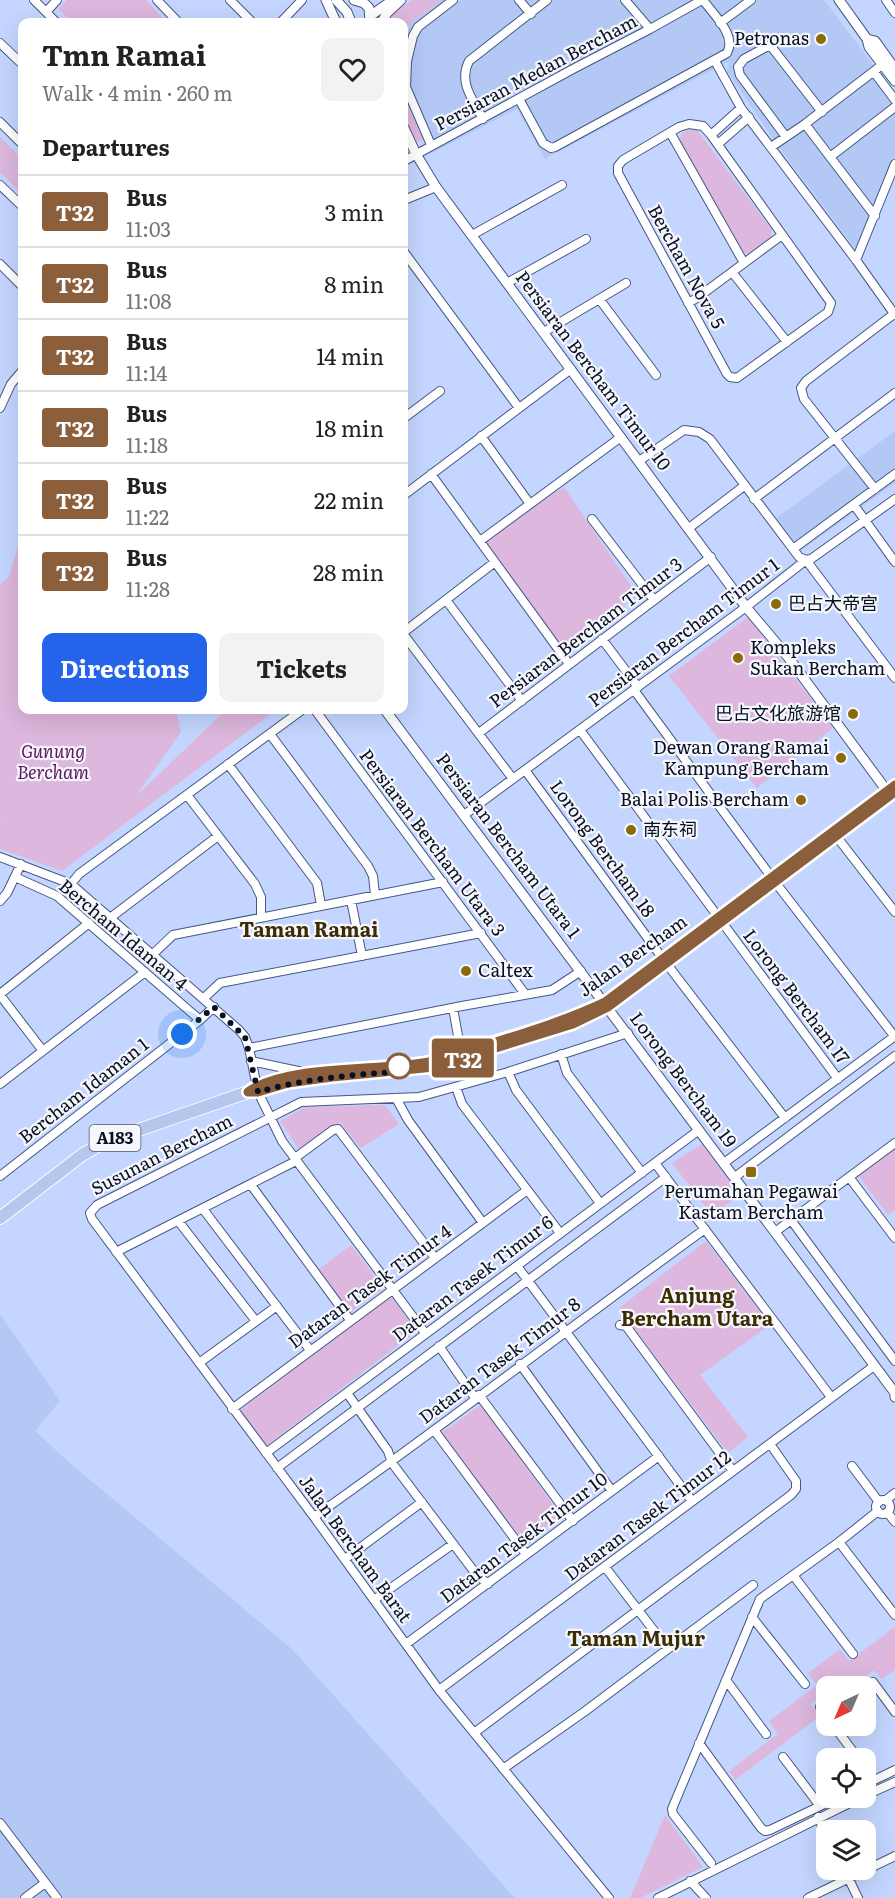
<!DOCTYPE html>
<meta charset="utf-8">
<style>
:root{--surface:#fff;--page:#f2f2f2;--text:#222;--muted:#767676;--line:#e0e0e0;--accent:#2563eb}
body{margin:0;font-family:Literata,"Noto Sans SC",serif;background:var(--page);color:var(--text);height:100vh;display:flex;flex-direction:column;font-size:22px;white-space:nowrap}
*{box-sizing:border-box;margin:0}
p{font-size:20px;color:var(--muted)}
.icon{flex:none;width:33px;height:33px;fill:none;stroke:currentColor;stroke-width:2;stroke-linecap:round;stroke-linejoin:round}
.map{position:relative;flex:1;overflow:hidden}
.side{position:absolute;left:18px;top:18px;width:390px;height:696px;display:flex;flex-direction:column;background:var(--surface);border-radius:12px;box-shadow:0 6px 24px #0002}
.side>*{flex:none}
.badge{padding:0 12px;border-radius:4px;font-size:21px;line-height:39px}
.needle{width:39px;rotate:224deg}
.controls{position:absolute;left:816px;top:1676px;display:grid;gap:12px}
.controls a{display:grid;place-items:center;width:60px;height:60px;border-radius:12px;background:var(--surface);box-shadow:0 6px 24px #0002;font-size:30px}
.you{position:absolute;width:30px;height:30px;margin:-15px;border:4px solid #fff;border-radius:50%;background:#1a73e8;box-shadow:0 0 0 9px #1a73e833}
.map>.badge{position:absolute;translate:-50% -50%;box-shadow:0 0 0 3px #fff}
h2{padding:0 24px;font-size:22px;line-height:54px}
.round{display:grid;place-items:center;flex:none;width:63px;height:63px;border-radius:12px;background:var(--page)}
.summary{display:flex;align-items:center;justify-content:space-between;height:102px;padding:0 24px}
h1{font-size:28px;font-weight:700;line-height:45px}
.primary-button{display:flex;gap:12px;margin-top:auto;padding:12px 24px}
.primary-button a{flex:1;height:69px;border-radius:12px;background:var(--accent);color:#fff;font-size:24px;font-weight:700;line-height:69px;text-align:center}
.primary-button a+a{background:var(--page);color:var(--text)}
ul{padding:0;list-style:none}
li{display:flex;align-items:center;gap:18px;height:72px;padding:0 24px;border-top:2px solid var(--line)}
li div{flex:1}
li b{display:block;font-size:22px}
li em{font-style:normal}
li .badge{min-width:66px;font-weight:700;text-align:center}
.map>svg:first-child{display:block}
.built{fill:#b4c8f6}
.green{fill:#ddb7dd}
.lines{fill:none;stroke-linecap:round;stroke-linejoin:round}
.minor-casing{stroke:#455783;stroke-width:10}
.tertiary-casing{stroke:#455783;stroke-width:11}
.primary-casing{stroke:#fff;stroke-width:14}
.minor{stroke:#fff;stroke-width:8}
.tertiary{stroke:#fff;stroke-width:9}
.primary{stroke:#b6c6ec;stroke-width:12}
.line-casing{stroke:#fff;stroke-width:14}
.line{stroke:#8b5e3c;stroke-width:9}
.walk{stroke:#091021;stroke-width:6;stroke-dasharray:0 10.8}
.poi-dot{fill:#8b6a09;stroke:#f5f7fc;stroke-width:2}
.stop-dot{fill:#fff;stroke:#8b5e3c;stroke-width:3}
.labels{text-anchor:middle;stroke-width:4.5;stroke-linejoin:round;paint-order:stroke}
.shield{fill:#f5f7fc;stroke:#505563;stroke-width:1.5}
.shield-label{font-size:16px;font-weight:bold;fill:#091021}
.poi-label{font-size:18px;fill:#091021;stroke:#f5f7fc;text-anchor:end}
.street-label{font-size:18px;fill:#091021;stroke:#f5f7fc}
.park-label{font-size:18px;font-style:italic;fill:#5f1761;stroke:#f5f7fc}
.neighbourhood-label{font-size:20px;font-weight:bold;fill:#3c2c02;stroke:#f5f7fc}
</style>
<div class="map">
<svg width="895" height="1898" viewBox="0 0 895 1898">
<rect width="100%" height="100%" fill="#c4d6ff"/>
<path class="built" d="M441 0H824L895 93V173L862 258 776 143 727 71 729 61 545 159 517 109 430 154 404 95V50L409 24Z
M895 431V483L795 555 771 522Z
M0 1314 60 1401 35 1431 70 1463 293 1650 515 1898H0Z"/>
<path class="green" d="M67 0H146L167 22H72L58 9Z
M412 0H441L409 24 404 50V22H389L393 14Z
M404 95 423 140 415 142 404 113Z
M689 130H697L772 230 770 238 748 254 742 252 680 141 681 134Z
M0 137 22 159V194L0 172Z
M564 487 637 595 563 651 484 538Z
M22 531V710H176L181 732 136 796 226 710H276L62 871 0 849V818L2 817H0V585L9 577Z
M748 617 833 728 757 788 669 676Z
M385 1105 399 1124 361 1148 340 1122 300 1151 280 1121 305 1107Z
M702 1144 740 1196 711 1214 672 1163Z
M895 1149V1210L888 1215 858 1175Z
M706 1241 770 1325 700 1375 748 1437 728 1453 619 1308Z
M351 1245 383 1288 351 1312 318 1270Z
M391 1297 417 1331 266 1446 239 1411Z
M481 1405 561 1516 525 1543 441 1433Z
M895 1627V1670L882 1679 874 1670 861 1680 863 1686H826V1700L822 1695 811 1704 820 1716 735 1780 729 1771 778 1734 769 1721 817 1685 808 1673 840 1649 849 1661Z
M665 1815 703 1867 640 1898H630Z"/>
<g class="lines">
<g class="minor-casing">
<path id="minor" d="M34 0 56 22
M157 0 178 22
M230 0 252 22
M519 0 531 14
M625 0 650 29
M886 0 895 13
M46 12 57 0
M281 22 302 0
M720 23 751 0
M0 43 22 64
M715 61 741 108 856 260 895 315
M874 72 895 100
M519 99 543 143 551 148 555 147 727 53C737 35 713 14 703 0
M483 119C473 100 458 82 469 61L547 0
M0 122 22 144
M689 124 703 126 711 135 831 303 828 312 737 378 730 377 727 374 618 173V166L623 160 679 127Z
M805 124 875 216
M671 134 744 263
M711 135 741 108
M786 137 740 75 738 67 744 59 770 45 822 112
M718 144 749 117
M431 145 406 87 407 61 413 36 418 27 453 0
M771 147 805 124 882 65
M830 157 895 107
M404 161 573 69 650 29 702 0
M0 185 22 206
M404 200 436 187
M472 235 562 185
M404 252 519 408
M856 260 895 164
M0 264 22 286
M732 272 787 342
M507 283 586 239
M600 300 656 375
M688 303 697 298 782 235
M544 332 626 283
M0 408 11 384 22 371
M404 418 440 391
M481 436 530 504
M639 461 684 430 699 432 710 439 793 549
M431 474 569 664
M875 489 804 399 801 388 806 381 894 314
M404 495 571 369
M754 499 895 393
M895 499 811 559 806 560 895 678
M854 505 895 562
M592 519 654 600
M689 528 744 486
M480 541 621 437
M446 600 522 701
M404 632 495 562
M404 635 513 779
M602 639 638 687
M634 690 775 882 895 1037
M315 710 525 994
M580 730 838 1079
M479 733 711 557
M270 734 368 866 373 876 375 895
M228 764 317 883 321 905
M525 770 663 959 785 1118
M187 795 255 884 261 897V917
M464 815 746 607 806 560 799 557 793 549 895 474
M833 832 895 912
M0 857 71 884 239 1030 245 1037 249 1048 258 1092 282 1141 425 1333
M15 877 57 896 200 1020
M71 884 79 874 302 710
M351 900 362 956
M0 901 7 893 21 864
M110 918 218 836
M153 954 173 935 443 882
M0 994 89 923
M0 995 43 1051
M204 998 220 983 481 933
M453 1008 462 1058
M249 1048 462 1006 552 990 581 971
M561 1054 567 1073 642 1173
M251 1061 303 1072
M508 1072 516 1090 600 1203
M0 1084 145 972
M456 1087 462 1104 560 1233
M396 1098 408 1120 483 1223
M295 1158 333 1130 338 1129 435 1258
M655 1163 831 1397
M724 1163 895 1036
M0 1176 200 1020 214 1007
M735 1177 895 1056
M849 1177 895 1238
M251 1185 350 1320
M203 1209 310 1350
M791 1220 895 1361
M179 1222 255 1320
M775 1232 895 1143
M116 1252 296 1161
M517 1266 692 1501
M620 1325 626 1326 733 1471
M439 1346 475 1398
M199 1363 277 1306
M520 1364 612 1491
M347 1393 388 1451 392 1463 476 1574 488 1584
M479 1395 573 1521
M232 1409 526 1191
M434 1430 526 1554
M266 1453 699 1130
M852 1466 879 1502
M277 1468 666 1177
M886 1500 895 1493
M876 1507a7 7 0 1 1 14 0a7 7 0 1 1-14 0Z
M887 1512 895 1522
M314 1517C446 1424 574 1324 705 1229
M839 1542 895 1615
M345 1559 422 1502
M605 1567 668 1649
M793 1575 853 1654
M374 1600 453 1544
M752 1617 805 1684
M406 1644 659 1456
M726 1680 766 1734
M873 1682 895 1712
M439 1690 874 1366
M820 1707 826 1716
M833 1725 858 1758
M474 1733 791 1495 796 1489V1481L770 1444
M699 1743 761 1828 765 1831 770 1830 839 1797
M783 1757 820 1806
M866 1768 874 1780
M503 1769 584 1712 753 1585
M866 1784 895 1770
M866 1795 895 1782
M818 1817 826 1834
M0 1823 57 1898
M711 1863 673 1814 672 1809 760 1599 839 1542 878 1511
M844 1869 858 1898
M690 1881 706 1898
M25 1898 45 1883
M609 1898 439 1690 314 1517 92 1219 90 1213 97 1205 301 1102 419 1097 508 1072 628 1033
M658 1898 862 1797
M808 1898 895 1856"/>
</g>
<g class="tertiary-casing">
<path id="tertiary" d="M326 0 336 22
M336 0 347 12 351 22
M354 0 364 3 369 8 370 22
M839 0 867 39 875 41 895 69
M370 16 393 0
M382 22 387 13 401 0
M867 39 869 47 895 81
M404 128 416 154 436 187 746 607 788 657 887 791 888 794
M385 710 895 1393V1397"/>
</g>
<g class="primary-casing">
<path id="primary" d="M0 1218 82 1155 104 1142 248 1092 256 1086 308 1073 425 1063 562 1021 605 1002 895 785"/>
</g>
<use href="#minor" class="minor"/>
<use href="#tertiary" class="tertiary"/>
<use href="#primary" class="primary"/>
</g>
<g class="lines">
<g class="line-casing">
<path id="line" d="M895 785 605 1002C569 1019 531 1031 493 1043 470 1050 446 1059 423 1063 376 1071 285 1065 248 1092H258L288 1083 332 1077 434 1067 573 1024 608 1007 895 792"/>
</g>
<use href="#line" class="line"/>
<path class="walk" d="M182 1034 214 1007 245 1037 258 1092C303 1079 349 1075 396 1072L399 1066"/>
</g>
<g class="poi-dot">
<circle cx="821" cy="39" r="6"/>
<circle cx="776" cy="604" r="6"/>
<circle cx="738" cy="658" r="6"/>
<circle cx="853" cy="714" r="6"/>
<circle cx="841" cy="758" r="6"/>
<circle cx="801" cy="800" r="6"/>
<circle cx="631" cy="830" r="6"/>
<circle cx="466" cy="971" r="6"/>
<rect x="745" y="1166" width="12" height="12" rx="3"/>
</g>
<circle class="stop-dot" cx="399" cy="1066" r="12"/>
<g class="labels">
<rect class="shield" x="89.5" y="1125" width="51" height="26" rx="4.5"/>
<g class="shield-label">
<text x="115" y="1144">A183</text>
</g>
<g class="poi-label">
<text x="809" y="45">Petronas</text>
<text x="788" y="610" text-anchor="start">巴占大帝宫</text>
<text x="750" y="654" text-anchor="start">Kompleks<tspan x="750" dy="21">Sukan Bercham</tspan></text>
<text x="841" y="720">巴占文化旅游馆</text>
<text x="829" y="754">Dewan Orang Ramai<tspan x="829" dy="21">Kampung Bercham</tspan></text>
<text x="789" y="806">Balai Polis Bercham</text>
<text x="643" y="836" text-anchor="start">南东祠</text>
<text x="478" y="977" text-anchor="start">Caltex</text>
<text x="751" y="1198" text-anchor="middle">Perumahan Pegawai<tspan x="751" dy="21">Kastam Bercham</tspan></text>
</g>
<g class="street-label">
<text transform="translate(536 73) rotate(-28)" y="6">Persiaran Medan Bercham</text>
<text transform="translate(686 267) rotate(61)" y="6">Bercham Nova 5</text>
<text transform="translate(593 371) rotate(53)" y="6">Persiaran Bercham Timur 10</text>
<text transform="translate(586 633) rotate(-37)" y="6">Persiaran Bercham Timur 3</text>
<text transform="translate(684 633) rotate(-37)" y="6">Persiaran Bercham Timur 1</text>
<text transform="translate(432 843) rotate(53)" y="6">Persiaran Bercham Utara 3</text>
<text transform="translate(508 846) rotate(53)" y="6">Persiaran Bercham Utara 1</text>
<text transform="translate(602 849) rotate(54)" y="6">Lorong Bercham 18</text>
<text transform="translate(123 935) rotate(40)" y="6">Bercham Idaman 4</text>
<text transform="translate(633 956) rotate(-35)" y="6">Jalan Bercham</text>
<text transform="translate(796 997) rotate(53)" y="6">Lorong Bercham 17</text>
<text transform="translate(683 1080) rotate(53)" y="6">Lorong Bercham 19</text>
<text transform="translate(84 1091) rotate(-38)" y="6">Bercham Idaman 1</text>
<text transform="translate(162 1155) rotate(-27)" y="6">Susunan Bercham</text>
<text transform="translate(473 1279) rotate(-37)" y="6">Dataran Tasek Timur 6</text>
<text transform="translate(370 1287) rotate(-36)" y="6">Dataran Tasek Timur 4</text>
<text transform="translate(500 1361) rotate(-37)" y="6">Dataran Tasek Timur 8</text>
<text transform="translate(648 1516) rotate(-37)" y="6">Dataran Tasek Timur 12</text>
<text transform="translate(524 1538) rotate(-37)" y="6">Dataran Tasek Timur 10</text>
<text transform="translate(355 1549) rotate(54)" y="6">Jalan Bercham Barat</text>
</g>
<g class="park-label">
<text x="53" y="758">Gunung<tspan x="53" dy="21">Bercham</tspan></text>
</g>
<g class="neighbourhood-label">
<text x="309" y="937">Taman Ramai</text>
<text x="697" y="1303">Anjung<tspan x="697" dy="23">Bercham Utara</tspan></text>
<text x="636" y="1646">Taman Mujur</text>
</g>
</g>
</svg>
<div class="controls">
<a><svg class="needle" viewBox="-14 -14 28 28"><path d="M0-13l5 13h-10z" fill="#e53935"/><path d="M0 13l5-13h-10z" fill="#767676"/></svg></a>
<a><svg class="icon" aria-label="locate" viewBox="0 0 24 24"><circle cx="12" cy="12" r="6"/><path d="M12 2v4M12 18v4M2 12h4M18 12h4"/></svg></a>
<a><svg class="icon" aria-label="layers" viewBox="0 0 24 24"><path d="M12 4l9 5-9 5-9-5zM3 14l9 5 9-5"/></svg></a>
</div>
<div class="you" style="left:182px;top:1034px"></div>
<b class="badge" style="left:463px;top:1058px;background:#8b5e3c;color:#fff">T32</b>
<section class="side">
<div class="summary"><div><h1>Tmn Ramai</h1><p>Walk · 4 min · 260 m</p></div><a class="round"><svg class="icon" aria-label="heart" viewBox="0 0 24 24"><path d="M12 20l-8-8c-3-5 5-10 8-4 3-6 11-1 8 4z"/></svg></a></div>
<h2>Departures</h2>
<ul>
<li><span class="badge" style="background:#8b5e3c;color:#fff">T32</span><div><b>Bus</b><p>11:03</p></div><em>3 min</em></li>
<li><span class="badge" style="background:#8b5e3c;color:#fff">T32</span><div><b>Bus</b><p>11:08</p></div><em>8 min</em></li>
<li><span class="badge" style="background:#8b5e3c;color:#fff">T32</span><div><b>Bus</b><p>11:14</p></div><em>14 min</em></li>
<li><span class="badge" style="background:#8b5e3c;color:#fff">T32</span><div><b>Bus</b><p>11:18</p></div><em>18 min</em></li>
<li><span class="badge" style="background:#8b5e3c;color:#fff">T32</span><div><b>Bus</b><p>11:22</p></div><em>22 min</em></li>
<li><span class="badge" style="background:#8b5e3c;color:#fff">T32</span><div><b>Bus</b><p>11:28</p></div><em>28 min</em></li>
</ul>
<div class="primary-button"><a>Directions</a><a>Tickets</a></div>
</section>
</div>
